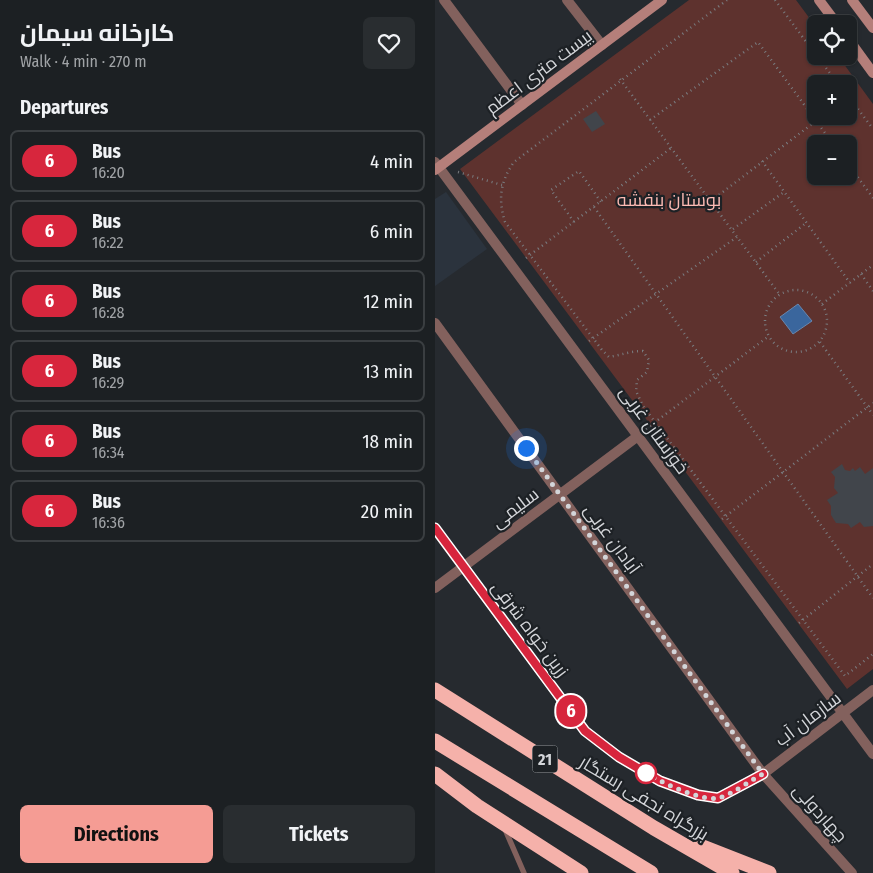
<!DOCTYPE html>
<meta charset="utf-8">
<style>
:root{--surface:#1c2023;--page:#292d30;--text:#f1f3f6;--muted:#a0a3a6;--line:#3a3e41;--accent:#f59c94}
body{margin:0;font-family:"Fira Sans Condensed",Cairo,sans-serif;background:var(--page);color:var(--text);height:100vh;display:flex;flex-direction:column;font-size:19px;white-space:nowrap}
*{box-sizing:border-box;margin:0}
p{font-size:16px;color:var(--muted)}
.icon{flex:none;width:28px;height:28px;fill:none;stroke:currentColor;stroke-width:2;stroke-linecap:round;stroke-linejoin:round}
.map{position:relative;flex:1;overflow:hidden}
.sheet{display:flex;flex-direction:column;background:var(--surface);width:435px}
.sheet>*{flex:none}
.badge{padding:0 10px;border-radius:16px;font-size:18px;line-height:32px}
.tools{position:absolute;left:372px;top:15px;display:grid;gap:10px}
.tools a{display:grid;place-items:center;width:50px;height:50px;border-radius:8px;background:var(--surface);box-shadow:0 1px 4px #0004,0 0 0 1px var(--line);font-size:25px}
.you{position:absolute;width:25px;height:25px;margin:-12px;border:4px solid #fff;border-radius:50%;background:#1a73e8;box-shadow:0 0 0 8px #1a73e833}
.map>.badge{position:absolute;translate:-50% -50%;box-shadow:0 0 0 2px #fff}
h2{padding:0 20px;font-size:19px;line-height:45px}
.round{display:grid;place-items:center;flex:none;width:52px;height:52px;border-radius:8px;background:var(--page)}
.head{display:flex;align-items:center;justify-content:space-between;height:85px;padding:0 20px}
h1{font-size:24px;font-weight:700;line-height:38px}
.button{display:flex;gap:10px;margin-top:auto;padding:10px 20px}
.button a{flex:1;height:58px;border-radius:8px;background:var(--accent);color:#111;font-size:20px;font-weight:700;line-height:58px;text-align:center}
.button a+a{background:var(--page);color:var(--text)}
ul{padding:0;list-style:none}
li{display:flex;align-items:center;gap:15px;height:62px;margin:0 10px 8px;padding:0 10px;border:2px solid var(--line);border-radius:8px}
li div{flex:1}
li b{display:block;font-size:19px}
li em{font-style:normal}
li .badge{min-width:55px;font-weight:700;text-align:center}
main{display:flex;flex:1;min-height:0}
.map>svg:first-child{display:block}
.built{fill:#2b333d}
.green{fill:#5e322e;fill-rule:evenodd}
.water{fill:#3a669d;stroke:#6887af}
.building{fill:#41454b}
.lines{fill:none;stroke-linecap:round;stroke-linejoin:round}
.path{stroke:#7a7d81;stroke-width:2.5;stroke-dasharray:1 4;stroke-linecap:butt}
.lane{stroke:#83615d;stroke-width:5.5}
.street{stroke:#83615d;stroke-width:10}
.secondary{stroke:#b57f7a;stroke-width:10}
.highway{stroke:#f5b1aa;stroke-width:15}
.line-casing{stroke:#fff;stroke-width:11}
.line{stroke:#d7263d;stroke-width:8}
.walk{stroke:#d3d5d9;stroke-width:5;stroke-dasharray:0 9}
.stop-dot{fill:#fff;stroke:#d7263d;stroke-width:2.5}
.labels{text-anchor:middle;stroke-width:4.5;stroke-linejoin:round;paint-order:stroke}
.shield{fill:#1d2125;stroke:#9c9fa3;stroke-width:1}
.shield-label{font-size:16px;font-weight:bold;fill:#d3d5d9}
.street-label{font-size:18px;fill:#d3d5d9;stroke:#1d2125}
.park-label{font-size:18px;fill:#fcbab3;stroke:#1d2125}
</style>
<main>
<section class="sheet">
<div class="head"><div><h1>کارخانه سیمان</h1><p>Walk · 4 min · 270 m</p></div><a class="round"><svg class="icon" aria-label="heart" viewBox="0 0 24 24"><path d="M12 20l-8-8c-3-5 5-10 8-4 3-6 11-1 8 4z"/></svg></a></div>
<h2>Departures</h2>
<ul>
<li><span class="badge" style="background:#d7263d;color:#fff">6</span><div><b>Bus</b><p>16:20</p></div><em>4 min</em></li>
<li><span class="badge" style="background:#d7263d;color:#fff">6</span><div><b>Bus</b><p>16:22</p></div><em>6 min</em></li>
<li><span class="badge" style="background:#d7263d;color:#fff">6</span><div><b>Bus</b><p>16:28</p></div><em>12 min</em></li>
<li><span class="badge" style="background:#d7263d;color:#fff">6</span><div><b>Bus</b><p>16:29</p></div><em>13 min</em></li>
<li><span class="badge" style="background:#d7263d;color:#fff">6</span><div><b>Bus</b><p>16:34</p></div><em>18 min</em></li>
<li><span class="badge" style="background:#d7263d;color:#fff">6</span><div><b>Bus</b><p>16:36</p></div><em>20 min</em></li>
</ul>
<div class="button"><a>Directions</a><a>Tickets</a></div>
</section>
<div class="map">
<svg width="438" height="873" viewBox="0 0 438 873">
<rect width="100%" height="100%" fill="#262a2f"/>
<path class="built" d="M11 192 52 249 0 286V199Z"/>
<path class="green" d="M254 0H361L381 27V56H403L438 104V669L412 689 25 169ZM381 84H414V116H381ZM381 144H414V176H381Z"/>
<path class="water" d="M363 304 377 321 358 334 345 317Z"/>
<path class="building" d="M161 111 170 124 157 132 148 119Z
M407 464 410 470 415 471 418 468 420 471 425 467 430 474 438 468V526L429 527 425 522 416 528 413 524 401 523 396 515V506L392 500 403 493 399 488 400 477 396 472Z"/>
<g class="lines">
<path class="path" d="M292 0 79 162C65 182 63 199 70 222L167 350 174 357C186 355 196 351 208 351L214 360 212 372 202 380 201 391 208 406 410 676 438 654
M340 0 381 55
M382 56 403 84
M185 79 345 295
M414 97 438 129
M215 120 323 42 398 144
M327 161 415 283
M414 165 438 198
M23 172 67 185
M276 201 381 121
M159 207 438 598
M139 222 116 190 144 171 166 202
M298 229 349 192
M91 258 236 148
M321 262 371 223
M426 274 438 291
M330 321a31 31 0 1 1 62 0a31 31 0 1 1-62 0Z
M387 304 438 265
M154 341 302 237
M385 342 438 415
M211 429 334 336
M287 519 438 403
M364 623 438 564"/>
<path class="lane" d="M69 827 89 873"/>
<path class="street" d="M9 0 87 105
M132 0 167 45
M0 162 438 754
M0 323 328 774 417 873
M0 529 150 731 184 757 225 781 263 795 283 798 328 774 438 690
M0 588 203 436"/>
<path class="secondary" d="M384 0 402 24
M417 0 438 28
M414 40 438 73
M0 170 227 0"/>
<path class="highway" d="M0 690 219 828 297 873
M0 741 216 873
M0 774 42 806 146 873
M265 846 334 873"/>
</g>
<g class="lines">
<g class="line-casing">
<path id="line" d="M0 528 150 731 184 757 225 781 263 795 283 798 328 774"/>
</g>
<use href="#line" class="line"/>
<path class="walk" d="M91 448 328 774C316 780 296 795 284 798 268 802 225 782 211 773"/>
</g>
<circle class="stop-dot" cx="211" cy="773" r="10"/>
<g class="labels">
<rect class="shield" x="97.5" y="745.5" width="25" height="27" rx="4"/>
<g class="shield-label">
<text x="110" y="765">21</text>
</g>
<g class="street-label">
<text transform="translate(104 72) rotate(-37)" y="6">بیست متری اعظم</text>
<text transform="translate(219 430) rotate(54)" y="6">خوزستان غربی</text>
<text transform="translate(80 508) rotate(-37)" y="6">سلیمی</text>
<text transform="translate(177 539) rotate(54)" y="6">آبادان غربی</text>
<text transform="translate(95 629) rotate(53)" y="6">زرین خواه شرقی</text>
<text transform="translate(373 719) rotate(-37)" y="6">سازمان آب</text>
<text transform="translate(209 798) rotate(31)" y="6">بزرگراه نجفی رستگار</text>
<text transform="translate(385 813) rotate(48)" y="6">چهاردولی</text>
</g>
<g class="park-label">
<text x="234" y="206">بوستان بنفشه</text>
</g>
</g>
</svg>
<div class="tools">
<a><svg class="icon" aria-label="locate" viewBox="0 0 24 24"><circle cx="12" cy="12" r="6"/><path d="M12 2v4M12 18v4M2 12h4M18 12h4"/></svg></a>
<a>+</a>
<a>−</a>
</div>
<div class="you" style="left:91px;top:448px"></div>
<b class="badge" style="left:136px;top:711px;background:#d7263d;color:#fff">6</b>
</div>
</main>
